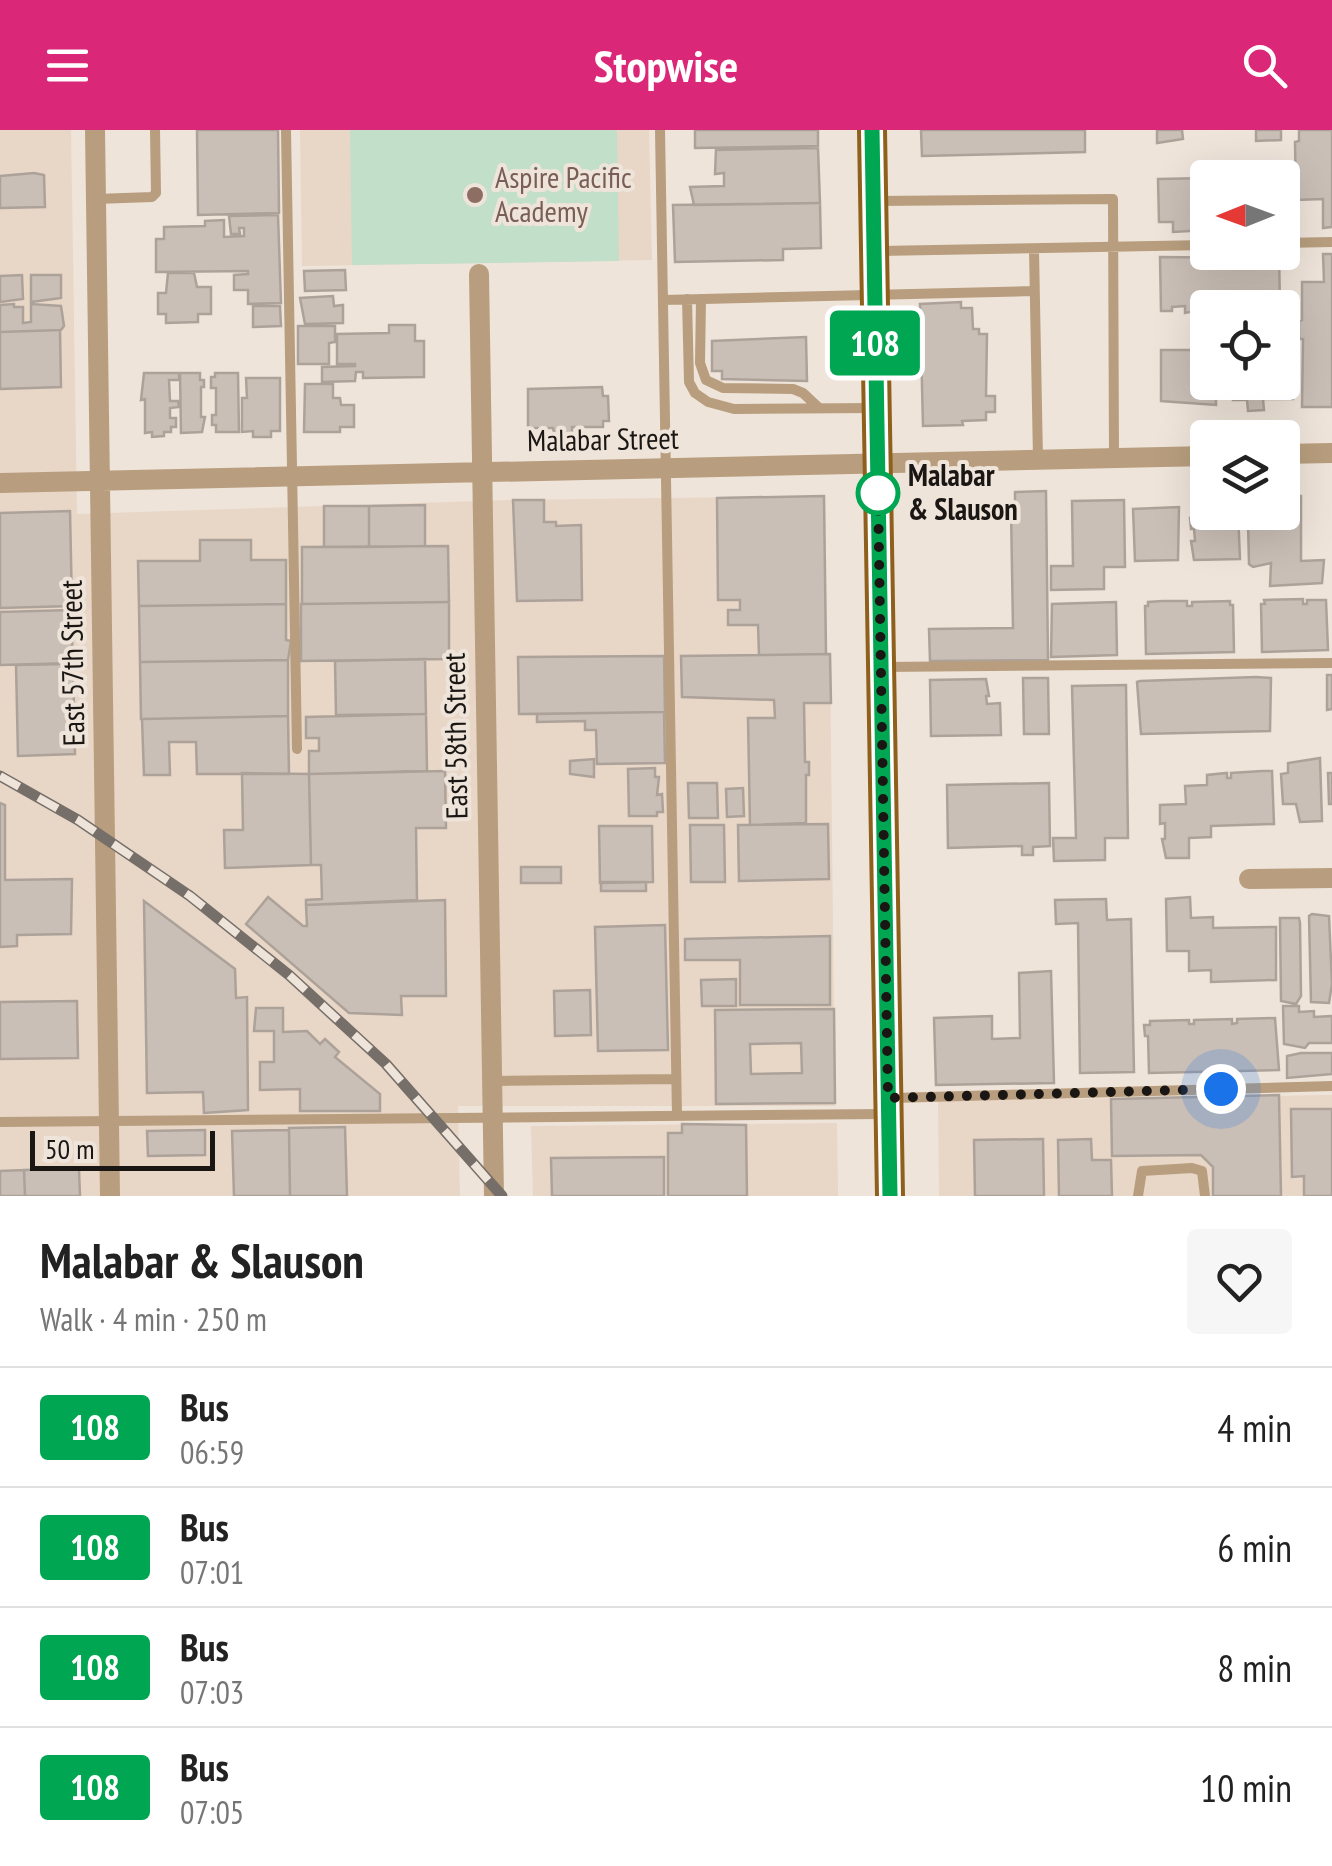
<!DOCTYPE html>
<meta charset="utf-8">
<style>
:root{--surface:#fff;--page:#f6f6f6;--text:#222;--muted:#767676;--line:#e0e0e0;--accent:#db2777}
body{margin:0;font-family:"PT Sans Narrow",sans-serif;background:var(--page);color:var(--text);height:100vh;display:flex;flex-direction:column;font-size:38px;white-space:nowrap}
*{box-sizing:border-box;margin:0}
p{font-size:32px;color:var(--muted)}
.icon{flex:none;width:55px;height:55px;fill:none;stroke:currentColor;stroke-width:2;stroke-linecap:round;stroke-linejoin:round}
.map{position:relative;height:1066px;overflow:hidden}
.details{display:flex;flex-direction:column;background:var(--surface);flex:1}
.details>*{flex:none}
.badge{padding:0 20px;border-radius:8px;font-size:35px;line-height:65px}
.needle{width:65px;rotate:269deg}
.controls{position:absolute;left:1190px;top:30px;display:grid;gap:20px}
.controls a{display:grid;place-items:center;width:110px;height:110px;border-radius:10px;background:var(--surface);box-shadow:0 10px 40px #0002;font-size:50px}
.scale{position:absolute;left:30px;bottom:25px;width:185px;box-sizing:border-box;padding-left:10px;border:5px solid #1a1613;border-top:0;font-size:28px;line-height:35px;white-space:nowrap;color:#1a1613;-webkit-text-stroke:8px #efe4da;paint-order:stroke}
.you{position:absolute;width:50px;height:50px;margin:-25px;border:8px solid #fff;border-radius:50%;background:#1a73e8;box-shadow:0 0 0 15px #1a73e833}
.map>.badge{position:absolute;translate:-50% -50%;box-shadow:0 0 0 5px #fff}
.round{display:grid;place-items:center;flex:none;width:105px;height:105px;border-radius:10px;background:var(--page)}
.overview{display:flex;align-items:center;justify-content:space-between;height:170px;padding:0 40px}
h1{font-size:48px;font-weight:700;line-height:75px}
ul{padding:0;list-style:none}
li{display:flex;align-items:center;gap:30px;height:120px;padding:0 40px;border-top:2px solid var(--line)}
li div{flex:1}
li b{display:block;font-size:38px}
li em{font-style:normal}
li .badge{min-width:110px;font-weight:700;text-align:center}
header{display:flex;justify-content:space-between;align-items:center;height:130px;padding:0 40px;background:var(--accent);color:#fff;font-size:45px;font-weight:700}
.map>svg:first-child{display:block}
.built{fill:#e8d6c7}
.green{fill:#c1dfc9}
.building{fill:#cabfb6;stroke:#ada299;stroke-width:2.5;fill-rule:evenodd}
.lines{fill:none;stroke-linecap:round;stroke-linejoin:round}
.lane{stroke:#b89e7e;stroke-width:10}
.street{stroke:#b89e7e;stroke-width:20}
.primary{stroke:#8e601c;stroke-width:30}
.rail-casing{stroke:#766f69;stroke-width:11}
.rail{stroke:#efe4da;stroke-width:8;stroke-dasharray:22;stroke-linecap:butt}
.line-casing{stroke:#fff;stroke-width:22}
.line{stroke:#00a651;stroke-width:15}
.walk{stroke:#1a1613;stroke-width:10;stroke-dasharray:0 18}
.education-dot{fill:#8d6e63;stroke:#efe4da;stroke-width:4}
.stop-dot{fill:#fff;stroke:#00a651;stroke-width:5}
.labels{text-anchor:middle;stroke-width:8;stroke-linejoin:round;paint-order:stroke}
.education-label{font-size:30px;fill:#785e54;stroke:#efe4da;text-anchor:start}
.street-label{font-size:30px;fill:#1a1613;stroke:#efe4da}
.stop-label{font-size:30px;font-weight:bold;fill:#1a1613;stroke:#efe4da;text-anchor:start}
</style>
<header><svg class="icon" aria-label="menu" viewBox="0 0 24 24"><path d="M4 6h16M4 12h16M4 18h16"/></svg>Stopwise<svg class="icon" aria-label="search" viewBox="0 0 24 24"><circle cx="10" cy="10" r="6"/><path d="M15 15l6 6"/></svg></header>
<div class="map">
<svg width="1332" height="1066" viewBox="0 0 1332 1066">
<rect width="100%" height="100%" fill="#efe4da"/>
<path class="built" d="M0 0H71L77 384 513 370 824 366 826 523 830 524 835 976H458L460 1066H0Z
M300 0H649L652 130 302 136Z
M1332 965V1066H939L938 971Z
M837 993 838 1066H533L531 996Z"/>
<path class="green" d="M350 0H617L619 131 352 135Z"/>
<path class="building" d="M197 0H278L279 83 198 85Z
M695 0H818V16L695 18Z
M921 0H1085V22L922 26Z
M1157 0H1182L1183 9 1157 13Z
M1256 0H1281V10L1256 11Z
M1299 0H1332V97L1323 98V69L1296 70 1295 12 1299 11Z
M818 18 820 73 694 75 690 57 724 56V43L715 44 716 20Z
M34 43 44 45 45 77 0 78V46Z
M1208 48V100L1173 102V92H1159L1158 49Z
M820 73 821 118 783 119V130L675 132 673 75Z
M278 85 281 173 248 174V160H234V145L248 144V141L156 142V109H164V97L205 96V91L224 90V107L244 106V98H239L240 104H231L229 86Z
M1279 122 1280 178 1268 175 1208 178 1185 183V176L1172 177V181H1161L1160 127 1254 128V123Z
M1323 124H1332V277H1302L1303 209H1299V191L1302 190V152H1324Z
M345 140 346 160 305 161 304 141Z
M168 143H194L197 157H211V184H198V192L166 193V184H158V163H166Z
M22 145 23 169 0 172V146Z
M31 145H61V168L31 172Z
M333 166 334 176 343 175V193L305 194 300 168Z
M961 172V178H972L973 199H979V204H987L986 266H995V282H986V290L962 291 963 295 923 296 920 174Z
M14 174V177H23V193L31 192V174L61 176 64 196 61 200 0 202V175Z
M253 176H280L281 196 253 197Z
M389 195H415V211H424V247L363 248V242H356L355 251 322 252V237L355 236V234H337V204L389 203Z
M298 196H335V212L329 213V234H298Z
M60 200 61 257 0 259V202Z
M806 207 807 251 722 249V241H712V211Z
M1282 214H1285L1287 256H1293V269H1263L1264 280 1248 281 1247 270H1233V252H1282Z
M1161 220H1208V252H1216V275L1161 271Z
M144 243H179V250H169L170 271H178L179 277 170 278V288H176V297H171V302H164V306L152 307V302L145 303V269L141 270Z
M180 243H200V250H204V257H201V287H205L202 302 181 303Z
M215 243H238L239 302H216V295H212V285H216V258H211V247H215Z
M246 248H280V301H271V307H253V301L242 302V268H247Z
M305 254H333V268H340L341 275H354V297H340V302H304Z
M602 257 603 266H608L609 291H603V297H572V303H554L553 298H528V259Z
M1046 361 1048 530 930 531 929 499 1013 498 1011 380H1015V362Z
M824 366 826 524 759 525 758 495H728V480H740V470H718L717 368Z
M1282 366H1301V431L1324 430 1322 453 1270 456 1271 433 1253 437 1249 434 1248 393H1253V387L1248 388V382H1282Z
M513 370H544V392H556V396L581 395 582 470 517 471Z
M1124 370 1125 437H1104V459L1051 460V436H1073L1072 371Z
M425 375V416L369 417V376Z
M324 376H369V417H324Z
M1179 377 1178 430 1135 431 1133 379Z
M1208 377V382H1238L1240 429 1194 430 1191 411H1195L1194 399H1191L1190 388H1193V378Z
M70 381 72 476 0 478V383Z
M200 410H251V430H286V474L139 476 138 431H200Z
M448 416 449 472 302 474V417Z
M1303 469V474H1307V470H1326L1328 520 1262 522 1261 474H1265L1264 470Z
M1163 471H1187V476H1192V472L1230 471V475H1233L1234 522 1146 524 1145 476H1148V472Z
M449 472V529L301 531V474Z
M1116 472 1117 525 1051 527 1052 474Z
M286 474V510L291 511 288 530 140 532 139 476Z
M71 480 73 533 0 535V482Z
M830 524 831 573H804L805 632H809V645H806V693L750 695 748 588H775L774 570 682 567 681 526Z
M664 526 665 582 519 584 518 527Z
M425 529 426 584 336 585 335 531Z
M288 530V586L141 589 140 532Z
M73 534 75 624 18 626 16 535Z
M1327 545H1332V579L1327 580Z
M1256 547 1271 548 1270 601 1141 604 1137 552 1140 551Z
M1023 548H1048L1049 604H1024Z
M986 549 989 566H986L987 574 1000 573 1001 605 931 606 930 550Z
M1126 555 1128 708H1105V730L1054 731 1053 708H1076L1072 556Z
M664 582 665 633 597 634 596 600H585V591L537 592V584Z
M426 584 427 641 309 644V621H319V608H306V587Z
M288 586 289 644H197L196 612H169L170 645H144L142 589Z
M1320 628 1322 691 1300 692 1296 674H1283L1281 644 1288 643V633Z
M594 629V647L570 644V631Z
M655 638V647H659L657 665 662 664 663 682H657V686H629L628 639Z
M445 641 446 698H416L417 770 306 775V770L322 769 321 735H311L309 644Z
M1262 641H1272L1274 694 1211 696V707L1189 708V728H1166L1162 709H1165V693L1160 694V675L1186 674 1185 656 1207 655V645L1227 643V648H1231V643Z
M242 643 309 644 311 735 225 738 224 700H243Z
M1328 643H1332V674H1329Z
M688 653H717L718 688H689Z
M1049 653 1050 716 1033 717V725H1022V716L948 718 947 655Z
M743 658 744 686 727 687 726 659Z
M0 673 5 675V750L72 749 71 804 17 805V816L0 817Z
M828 694 829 749 739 751 738 695Z
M690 695H724L725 752H691Z
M599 696H652L653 752 600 753Z
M521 737H561V753H521Z
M601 752H646V761H601Z
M268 767 303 796H307L306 775 445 770 446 866H401L402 885 349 883 246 794Z
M1190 767 1191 788 1213 787V798L1276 797V850L1211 852V840L1189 841V821H1167L1166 769Z
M1106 769 1107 790 1131 789 1134 942 1080 943 1078 793 1056 794 1055 770Z
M144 771 235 839 236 868 247 867 248 980 204 983 203 962 147 963Z
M1312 784 1329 786 1332 854 1329 873 1311 872 1309 786Z
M1280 788H1299L1300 793 1301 866 1296 874 1281 871Z
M665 795 668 920 598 921 595 797Z
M830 806V875H740V830H685V809Z
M1051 841 1054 953 936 955 934 888 992 886V909L1020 908 1019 843Z
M736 849V876H702L701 850Z
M590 860 591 905 555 906 554 861Z
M77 871 78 928 0 929V872Z
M1283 876H1299V882L1314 881V887L1332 886V913H1309L1305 918 1284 914Z
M256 878H283V902L307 901 320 914 325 909 339 922 335 927 380 964V981H300V959L260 960V932H274V901H254Z
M834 879 835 973 716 974 715 880ZM801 913 802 943 751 944 750 914Z
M1275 888 1279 940 1149 943 1148 906H1145L1144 895H1150V891L1189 890V894H1194V890L1232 889V894L1237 893V889Z
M1301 923H1332V944L1287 948V926Z
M1279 965 1281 1066H1213V1037L1201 1025 1112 1026 1111 969Z
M1291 979H1332V1066H1304V1046L1292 1047Z
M682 994 746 995 747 1066H668V1003H682Z
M345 997 347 1066H290L289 998Z
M205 1000V1025L148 1026 147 1001Z
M289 1000 290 1066H234L232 1001Z
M1043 1009 1044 1066H975L974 1010Z
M1091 1009 1092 1030H1111L1112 1066H1059L1058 1010Z
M664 1027V1066H552L551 1028Z
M79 1039 80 1066H25L24 1040Z
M24 1040 25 1066H0V1041Z"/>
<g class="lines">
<path class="lane" d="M286 0 297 619
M660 0 677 986
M96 69 152 67 156 63 155 0
M877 71 1113 69 1114 328
M1282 113 1332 112
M1034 120 1038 329
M879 121 1208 115
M687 169 689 252 695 263 708 272 734 279 875 278
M701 169 700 233 706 250 723 258 793 259 803 263 819 278
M663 170 1034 161
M883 537 1332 533
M493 951 676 949
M893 968 1332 956
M0 992 883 984
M1138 1066 1142 1041 1192 1038 1202 1041 1205 1066"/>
<path class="street" d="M95 0 110 1066
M479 144 494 1066
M1282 324 1332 323
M0 353 1208 326
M1249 749 1332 748"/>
<path class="primary" d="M872 0 890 1066"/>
<g class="rail-casing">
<path id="rail" d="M0 646 78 690 190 766 289 845 386 934 502 1066"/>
</g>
<use href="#rail" class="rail"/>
</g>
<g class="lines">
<g class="line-casing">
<path id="line" d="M872 0 890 1066"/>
</g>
<use href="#line" class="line"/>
<path class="walk" d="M878 363 888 968 1221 959"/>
</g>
<circle class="education-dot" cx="475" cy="65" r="10"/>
<circle class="stop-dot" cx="878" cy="363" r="20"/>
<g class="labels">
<g class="education-label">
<text x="495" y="58">Aspire Pacific<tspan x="495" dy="34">Academy</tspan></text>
</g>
<g class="street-label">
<text transform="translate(603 310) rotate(-1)" y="10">Malabar Street</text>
<text transform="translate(73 533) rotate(-91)" y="10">East 57th Street</text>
<text transform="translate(456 606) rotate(-91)" y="10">East 58th Street</text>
</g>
<g class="stop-label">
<text x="908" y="356">Malabar<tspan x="908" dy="34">&amp; Slauson</tspan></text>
</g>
</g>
</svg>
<div class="controls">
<a><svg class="needle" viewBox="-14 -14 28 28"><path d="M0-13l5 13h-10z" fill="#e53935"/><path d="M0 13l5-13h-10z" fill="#767676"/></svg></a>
<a><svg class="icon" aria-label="locate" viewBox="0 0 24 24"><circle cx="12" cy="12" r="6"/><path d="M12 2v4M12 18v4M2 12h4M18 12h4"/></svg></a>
<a><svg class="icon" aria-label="layers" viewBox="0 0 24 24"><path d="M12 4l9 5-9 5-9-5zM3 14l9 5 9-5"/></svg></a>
</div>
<div class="scale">50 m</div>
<div class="you" style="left:1221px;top:959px"></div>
<b class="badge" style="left:875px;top:213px;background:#00a651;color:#fff">108</b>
</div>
<section class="details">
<div class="overview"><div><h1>Malabar &amp; Slauson</h1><p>Walk · 4 min · 250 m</p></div><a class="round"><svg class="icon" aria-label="heart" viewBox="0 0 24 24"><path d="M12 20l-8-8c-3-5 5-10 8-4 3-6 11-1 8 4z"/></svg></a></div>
<ul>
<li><span class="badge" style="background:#00a651;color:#fff">108</span><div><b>Bus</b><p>06:59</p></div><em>4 min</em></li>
<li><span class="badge" style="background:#00a651;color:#fff">108</span><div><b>Bus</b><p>07:01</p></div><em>6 min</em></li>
<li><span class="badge" style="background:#00a651;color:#fff">108</span><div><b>Bus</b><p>07:03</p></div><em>8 min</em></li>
<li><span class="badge" style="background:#00a651;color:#fff">108</span><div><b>Bus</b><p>07:05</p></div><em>10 min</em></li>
</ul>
</section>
